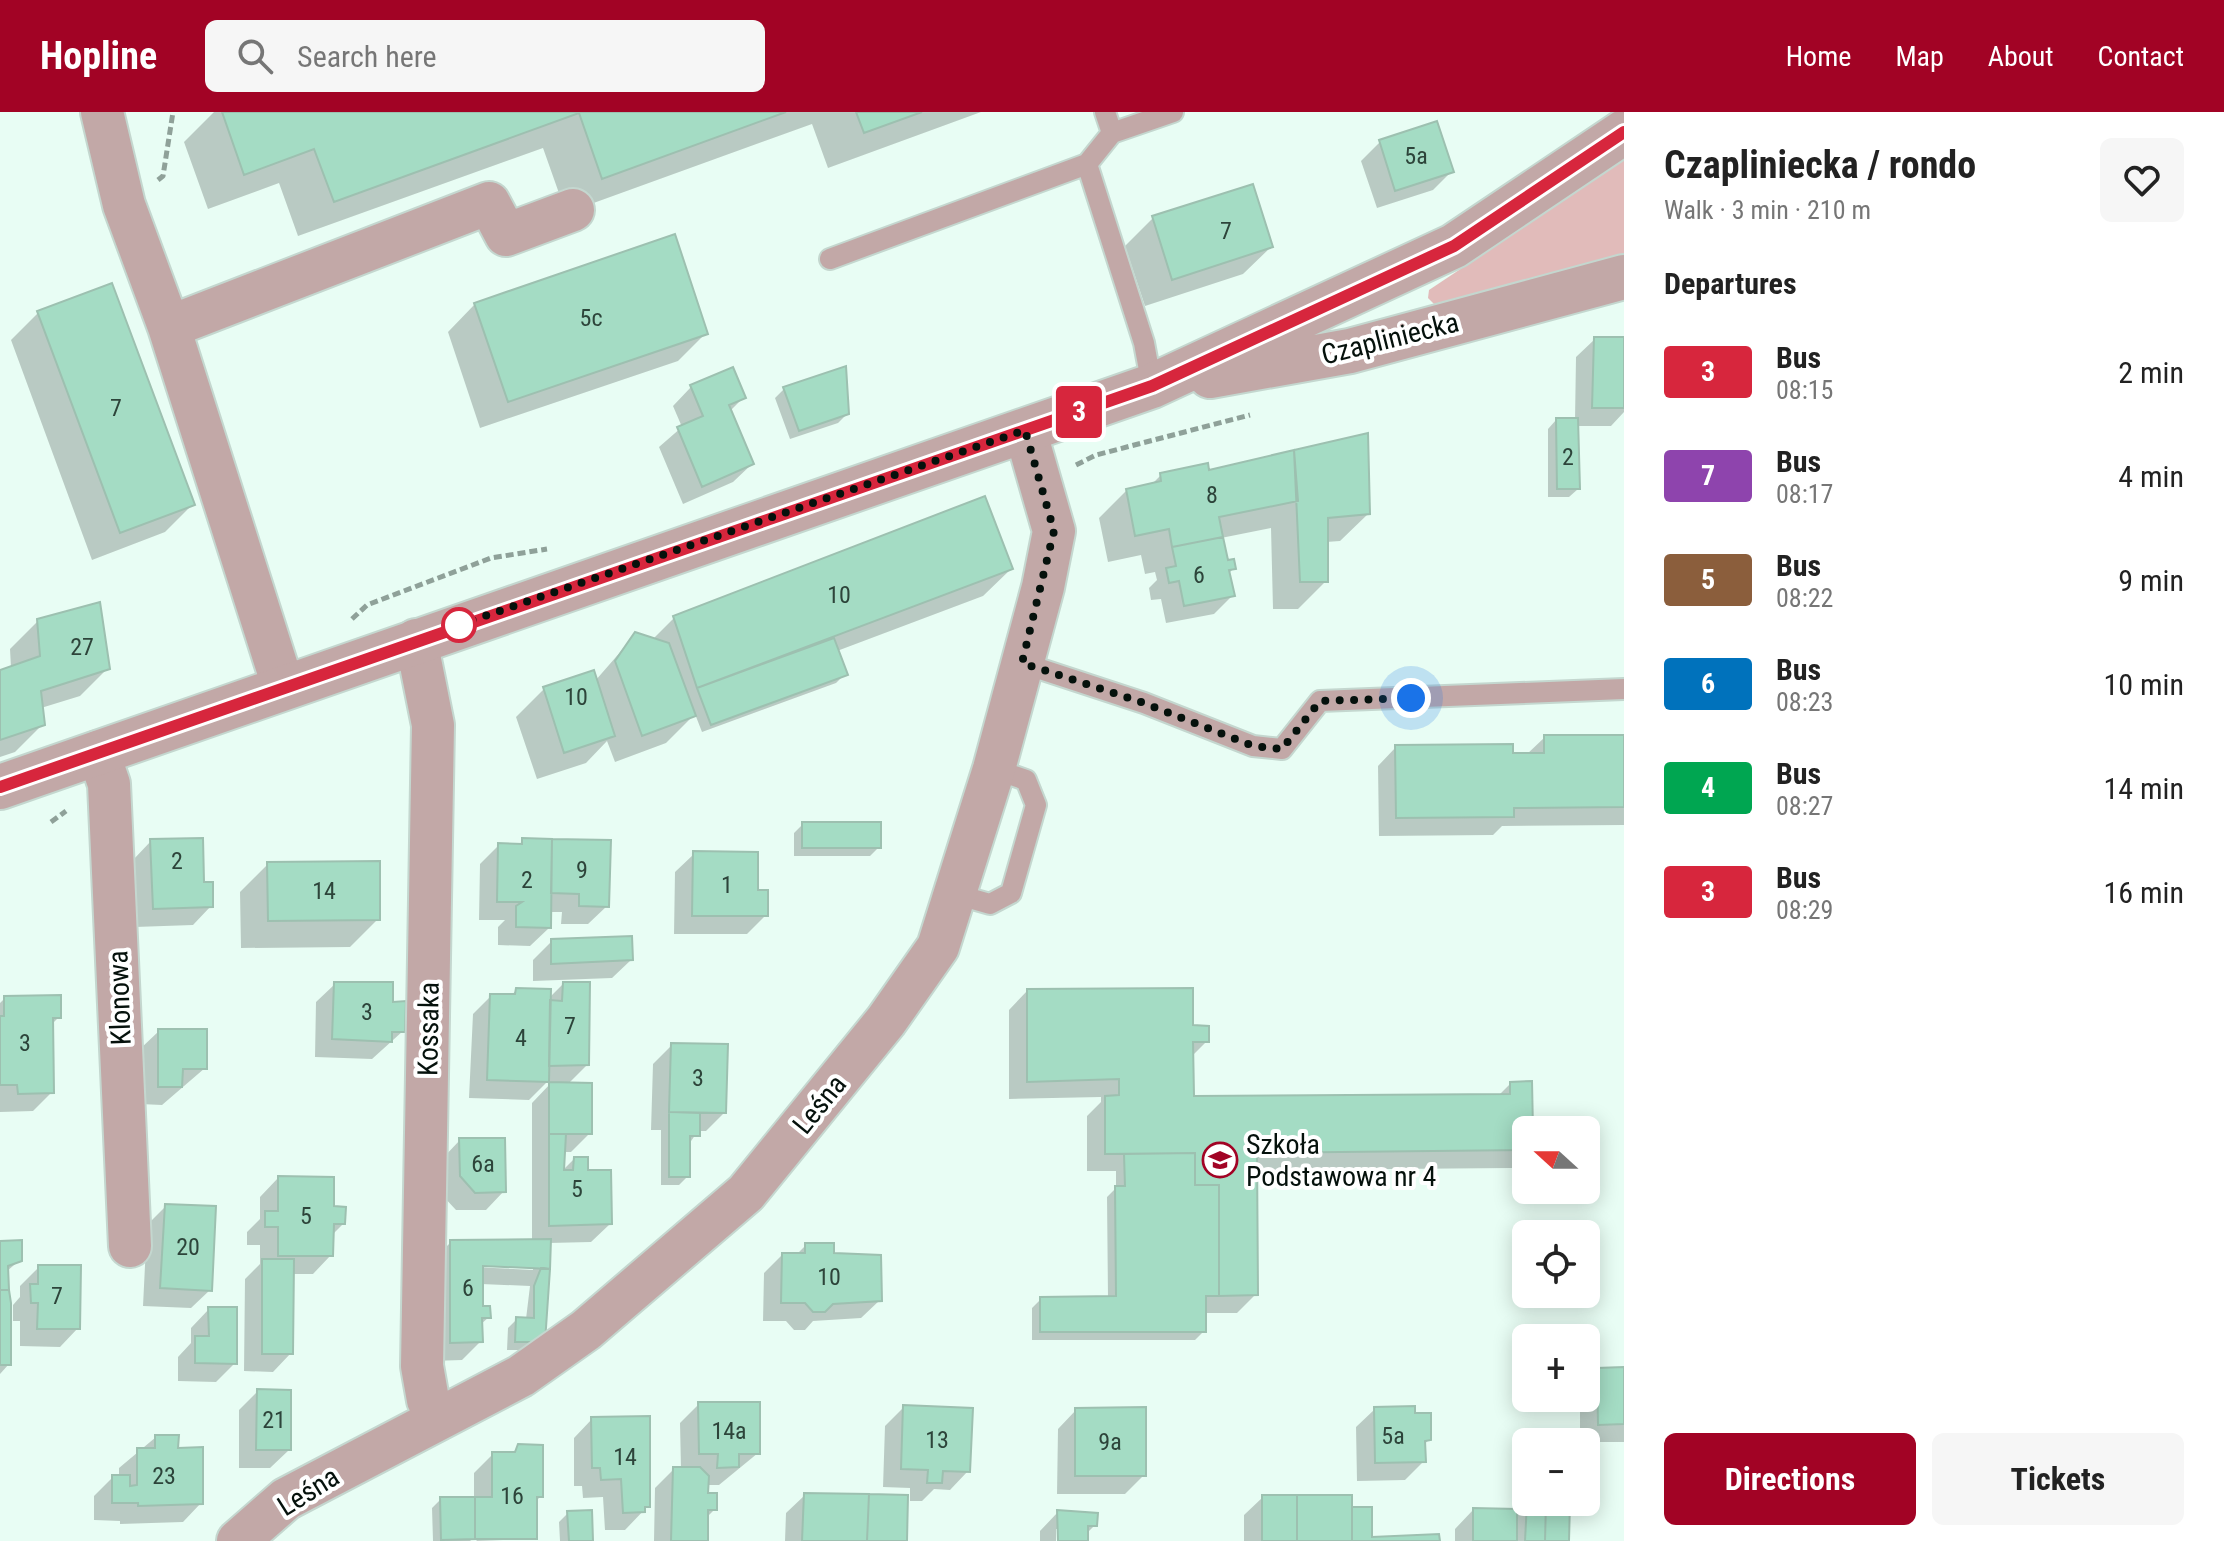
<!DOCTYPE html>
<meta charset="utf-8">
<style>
:root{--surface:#fff;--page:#f6f6f6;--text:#222;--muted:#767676;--accent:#a20325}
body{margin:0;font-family:"Roboto Condensed",sans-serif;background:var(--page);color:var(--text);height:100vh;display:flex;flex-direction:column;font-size:30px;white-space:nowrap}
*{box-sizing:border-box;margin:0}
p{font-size:26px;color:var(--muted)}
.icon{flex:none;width:44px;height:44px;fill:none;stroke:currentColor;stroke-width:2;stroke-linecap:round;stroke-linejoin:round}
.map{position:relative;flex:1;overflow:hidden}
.drawer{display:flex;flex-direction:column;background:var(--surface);width:600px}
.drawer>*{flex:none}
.badge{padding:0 16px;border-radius:6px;font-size:28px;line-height:52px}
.needle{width:52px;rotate:291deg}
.fabs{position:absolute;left:1512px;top:1004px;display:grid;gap:16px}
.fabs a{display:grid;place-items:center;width:88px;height:88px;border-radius:12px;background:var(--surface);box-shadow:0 4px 20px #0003;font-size:40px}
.you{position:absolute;width:40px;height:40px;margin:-20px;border:6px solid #fff;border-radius:50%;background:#1a73e8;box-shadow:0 0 0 12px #1a73e833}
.map>.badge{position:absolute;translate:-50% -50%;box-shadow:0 0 0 4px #fff}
h2{padding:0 40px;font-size:30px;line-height:72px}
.round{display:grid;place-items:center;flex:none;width:84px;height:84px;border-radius:12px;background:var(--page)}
.summary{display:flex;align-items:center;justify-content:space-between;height:136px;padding:0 40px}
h1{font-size:38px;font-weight:700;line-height:60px}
.primary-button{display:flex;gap:16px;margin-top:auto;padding:16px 40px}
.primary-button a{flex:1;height:92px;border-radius:12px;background:var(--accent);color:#fff;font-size:32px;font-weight:700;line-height:92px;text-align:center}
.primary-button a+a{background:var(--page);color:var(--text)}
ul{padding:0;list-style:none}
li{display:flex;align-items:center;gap:24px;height:104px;padding:0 40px}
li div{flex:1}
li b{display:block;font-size:30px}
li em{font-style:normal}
li .badge{min-width:88px;font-weight:700;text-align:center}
header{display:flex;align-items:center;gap:48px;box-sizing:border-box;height:112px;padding:0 40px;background:var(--accent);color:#fff}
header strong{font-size:38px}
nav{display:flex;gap:44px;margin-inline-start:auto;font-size:28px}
.search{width:560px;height:72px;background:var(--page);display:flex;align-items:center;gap:20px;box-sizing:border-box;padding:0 28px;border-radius:12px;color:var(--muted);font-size:30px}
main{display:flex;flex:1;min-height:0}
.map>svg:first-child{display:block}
.green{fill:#e1bbba}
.shadow{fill:#0003;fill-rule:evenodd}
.building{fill:#a4dcc4;stroke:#9dc0b0;stroke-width:2}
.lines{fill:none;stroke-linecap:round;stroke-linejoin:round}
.service-casing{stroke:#c4d7cf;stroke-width:24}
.minor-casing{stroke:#c4d7cf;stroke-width:46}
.tertiary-casing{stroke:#c4d7cf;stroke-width:48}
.path{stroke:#8fa199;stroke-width:5;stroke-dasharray:8 4;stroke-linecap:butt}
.service{stroke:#c2a8a7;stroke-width:20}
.minor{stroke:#c2a8a7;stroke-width:42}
.tertiary{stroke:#c2a8a7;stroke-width:44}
.line-casing{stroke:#fff;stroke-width:18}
.line{stroke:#d7263d;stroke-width:12}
.walk{stroke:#05110c;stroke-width:8;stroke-dasharray:0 14.4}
.stop-dot{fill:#fff;stroke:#d7263d;stroke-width:4}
.labels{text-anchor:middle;stroke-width:8;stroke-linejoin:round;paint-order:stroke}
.number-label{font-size:24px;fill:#2d443a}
.street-label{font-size:28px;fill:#05110c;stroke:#fff}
.poi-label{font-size:28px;fill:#05110c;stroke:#fff;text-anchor:start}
</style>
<header>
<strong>Hopline</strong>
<div class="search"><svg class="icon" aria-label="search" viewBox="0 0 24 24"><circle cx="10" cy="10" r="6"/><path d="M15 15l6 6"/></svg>Search here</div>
<nav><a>Home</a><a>Map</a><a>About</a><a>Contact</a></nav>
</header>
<main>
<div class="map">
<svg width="1624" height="1429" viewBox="0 0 1624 1429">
<rect width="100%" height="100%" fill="#e8fdf4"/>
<path class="green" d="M1624 48V145L1434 192 1428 186 1429 178Z"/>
<path class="shadow" d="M214 0H981L828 56 812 12 566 101 543 36 298 124 279 71 208 97 184 30Z
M1380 30 1452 59 1433 78 1377 96 1361 49Z
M1153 106 1271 135 1243 162 1145 194 1125 134Z
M475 192 706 221 678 249 480 316 448 220Z
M38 201 192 393 165 420 92 448 11 228Z
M1595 227H1624V300L1611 314H1576L1578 377 1569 385H1548V317L1556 308H1575L1576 245Z
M691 275 743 286 730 299 752 352 733 370 683 392 659 335 682 315 673 294Z
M784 277 847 302 838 311 790 327 775 286Z
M1207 361 1368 402 1340 429 1326 430V469L1298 497H1273L1271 416 1221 426 1226 450 1234 456 1228 462 1233 483 1214 502 1166 511 1161 487 1151 488 1149 476 1157 468 1155 460 1145 462 1141 443 1108 450 1099 406 1127 378 1151 373 1161 363Z
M1011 457 983 484 837 539 845 562 836 571 702 620 695 602 666 631 615 650 607 629 586 651 537 667 516 605 544 577 595 569 636 522 652 528 674 506Z
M38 509 108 556 80 584 41 596 42 613 15 640 0 645V560L11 556 10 537Z
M1545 625H1624V713L1502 714 1493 723 1379 724 1378 654 1396 635 1526 643Z
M803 712 879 735 870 744H794V721Z
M523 728 607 794 588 812H561L562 800H549V816L530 834 498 833V815L505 808H479L480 752 499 733 518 734Z
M151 729 202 773 211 794 193 813 135 815 133 748Z
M694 742 766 803 747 822H674L675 760Z
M268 752 378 807 350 835 241 836 240 780Z
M552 829 631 848 612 866 533 869V848Z
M335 872 391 892 403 919 372 947 315 945 316 890Z
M563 872 587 953 567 973 590 1021 571 1040H563L562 1059 574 1047 586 1060 610 1112 591 1130 549 1131 534 1238H507L508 1216 517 1207H526L530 1174 481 1172V1196L489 1205 480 1213 481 1229 462 1248 432 1249V1149L451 1130 532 1129V991L551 971H546L529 988 469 986 473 902 491 884H510L517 878 548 887ZM473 1151 533 1154V1158L472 1155Z
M1027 879 1191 915 1207 929 1192 944V986L1498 984 1510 972 1531 1018H1526V1043L1513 1056 1255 1058 1256 1182 1237 1201H1204V1219L1195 1228H1032V1196L1041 1187 1108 1186 1107 1085 1116 1076V1059H1087V1004L1101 990V985L1009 987V898Z
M5 886 59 905 51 913 52 980 33 999 0 1000V891Z
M159 919 205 956 162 993 140 992V937Z
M672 933 724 1001 706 1019H698L689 1032 688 1064 679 1073H661V1018H651L653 952Z
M460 1028 504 1079 486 1098H456L442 1083V1047Z
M278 1066 332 1096 343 1112 331 1124V1143L313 1162H292L291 1241 273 1260 244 1259 245 1167 260 1152V1133H247V1120L260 1107V1085Z
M166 1094 210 1178 191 1196 143 1194 147 1113Z
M0 1131 20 1148 7 1159 9 1252 0 1262Z
M806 1133 832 1143 880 1188 861 1206 813 1209 805 1218H794L786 1209H763L764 1161 782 1143H796Z
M39 1155 78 1216 60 1235 20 1234V1209H13V1193L20 1185V1174Z
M209 1197 235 1251 216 1270 178 1269V1245L191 1231V1216Z
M1624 1257V1330H1580V1286H1586V1270L1598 1258Z
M258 1279 289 1338 270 1356H239V1298Z
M699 1292 758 1341 719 1373H707L706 1383 715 1397 706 1406V1429H654L655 1376 674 1357H681L680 1311Z
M904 1295 968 1359 950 1378 934 1377 922 1389H910V1376L883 1375 885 1314Z
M1375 1297 1413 1303 1429 1328 1423 1333 1424 1349 1405 1368 1357 1369 1356 1315Z
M1076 1298 1144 1363 1125 1382H1057L1058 1317Z
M592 1307 648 1394 625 1418H605L603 1385 583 1386 582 1374H574V1326Z
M156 1325 176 1338 201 1391 183 1410 120 1412V1409L94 1408V1384L113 1365H119V1356Z
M519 1335 541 1384 535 1390V1427L476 1429 483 1422 480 1419 470 1429H433L432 1396 441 1387H474V1361L493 1342H511Z
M805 1383 905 1429H785L786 1401Z
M1263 1385 1350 1397 1370 1427 1438 1429H1244V1403Z
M1526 1387 1568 1390 1567 1429H1455V1417L1473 1398 1514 1399Z
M1058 1400 1095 1413 1086 1422V1429H1060V1417H1056V1429H1040V1419Z
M568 1401 591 1429H560L559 1410Z"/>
<path class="building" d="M222 0H786L602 67 579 1 334 90 314 37 244 63Z
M856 0H922L864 21Z
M1437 9 1454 60 1395 79 1379 28Z
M1253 72 1273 135 1172 168 1152 104Z
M675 122 708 222 508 290 474 191Z
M112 171 195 393 120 421 37 199Z
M1594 225H1624V296H1592Z
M846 254 849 302 799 319 783 275Z
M733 255 746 286 729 293 754 352 702 375 677 315 703 304 690 273Z
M1556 306H1578L1580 377H1557Z
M1368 321 1370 402 1328 406V470H1300L1294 338Z
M1294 338 1298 389 1219 405 1223 425 1172 435 1169 417 1135 424 1126 377 1161 369 1160 361 1208 351 1209 358Z
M985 384 1013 457 697 576 673 504Z
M1223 425 1228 448 1234 447 1236 457 1229 458 1235 484 1184 494 1179 469 1169 471 1166 456 1176 454 1172 435Z
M100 490 110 557 41 579 45 613 0 628V558L40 544 37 507Z
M635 520 669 531 696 604 642 624 615 549Z
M834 526 848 563 711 613 697 576Z
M594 558 615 624 564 641 543 575Z
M1544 623H1624V695L1514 696V705L1396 706 1395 633 1513 632V641H1544Z
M802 710H881V736H802Z
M203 726 204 770H213V795L153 797 150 727Z
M522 726 552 727 551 816 516 815V794L522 790H497L498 731 522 732Z
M552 727 611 728 609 795 579 794V782L551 781Z
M693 739 758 740V778H768V804H692Z
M380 749V808L268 809 267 750Z
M632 824 633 848 551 852V827Z
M334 870H393V890L406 889 405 920H392V930L332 927Z
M563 870H590L589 953 549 954 550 888 562 889Z
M516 876 551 877 549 970 487 968 490 882H515Z
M1193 876V913L1209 914V930H1193L1194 984 1510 982V970L1532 969 1533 1018H1526V1038L1257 1041 1258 1183 1219 1184V1073H1195V1041L1105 1042V984L1119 983V967L1027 970V877Z
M61 883V906H53L54 981 18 982 17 973H0V904H4V884Z
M158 917H207V957H183L182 975H158Z
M671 931 728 932 726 1001 669 1000Z
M549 970 592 971V1022H549Z
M669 1000 700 1001V1024H690V1065H669Z
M549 1022H566L564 1058H573L574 1045H588V1058H611L612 1112 549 1114Z
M459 1026H505L506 1080 475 1081 460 1064Z
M1195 1041V1073H1219V1184H1206V1220H1040V1185L1116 1184 1115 1074H1125L1124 1042Z
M278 1064 334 1065V1094L346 1095 345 1112H334L333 1144H278V1115H265V1099H278Z
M165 1092 216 1094 212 1179 160 1176Z
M551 1127 550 1157 483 1154V1194H490L491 1206H482L483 1230 450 1231V1128Z
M22 1128V1149L8 1154 9 1178H0V1129Z
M805 1131H834V1141L881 1143 882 1189 833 1192 825 1200H813L805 1191H781L782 1141H805Z
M262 1147H294L293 1242H262Z
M38 1153H81L80 1217H37L38 1191H31L30 1172H38Z
M541 1156 550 1157 545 1230H515L516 1205 534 1206V1174Z
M0 1178H9L11 1191V1253H0Z
M208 1195H237V1252L195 1251V1224H209Z
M1624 1255V1312L1598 1313 1597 1256Z
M257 1277 291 1278V1338H256Z
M698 1290H760V1342H739V1355L717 1356 718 1342H699Z
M903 1293 973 1296 970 1360 943 1359 942 1371H927L928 1358 901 1357Z
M1415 1294V1301H1431V1328L1425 1329 1426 1350 1375 1351 1374 1295Z
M1146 1295V1364H1075V1296Z
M650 1304V1395H645V1400L623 1401 621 1367 601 1368 600 1356H592L591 1305Z
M155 1323H179L178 1336 203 1335V1392L138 1394V1391H112V1363H130V1374L137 1373V1336H155Z
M518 1332 543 1333V1385H537V1427H475V1385H492V1340H515Z
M673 1355H700L709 1364 708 1381H717V1398H708V1429H671Z
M804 1381 869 1382 867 1429H802Z
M869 1382 908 1383 907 1429H867Z
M1262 1383H1297V1429H1262Z
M1297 1383H1352V1429H1297Z
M440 1385H475V1427L441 1428Z
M1527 1390H1546L1545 1429H1525Z
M1546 1390H1570L1569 1429H1545Z
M1352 1395H1372V1425L1439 1422 1440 1429H1352Z
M1473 1396 1517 1397V1429H1473Z
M592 1398 593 1429H569L567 1399Z
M1057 1398 1098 1401 1097 1414H1088V1429H1058Z"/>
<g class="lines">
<g class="service-casing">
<path id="service" d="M1105 0 1112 21
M830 147 1087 52
M1152 274 1144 231 1087 52 1112 21 1173 0
M1022 551 1144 591 1253 634 1282 637 1320 589 1624 577
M955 782 990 792 1011 781 1036 693 1026 668 994 657"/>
</g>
<g class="minor-casing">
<path id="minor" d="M102 0 124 93 169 215 283 574
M169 215 489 91 506 123 573 98
M416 528 433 613 422 1254 428 1288 437 1305
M98 640 109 672 130 1134
M238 1429 286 1387 521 1264 586 1218 746 1081 886 909 938 835 994 657 1043 475 1054 419 1025 318"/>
</g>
<g class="tertiary-casing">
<path id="tertiary" d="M1210 264 1350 239 1624 165
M0 675 1152 274 1454 134 1624 20"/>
</g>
<path class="path" d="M158 68 163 64 173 0
M1076 353 1096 343 1250 303
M352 507 367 493 491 446 547 437
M51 710 66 699"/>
<use href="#service" class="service"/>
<use href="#minor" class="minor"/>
<use href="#tertiary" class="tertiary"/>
</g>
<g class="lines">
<g class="line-casing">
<path id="line" d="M0 675 1152 274 1454 134 1624 20"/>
</g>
<use href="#line" class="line"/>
<path class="walk" d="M459 513 1025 318 1054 419 1022 551 1144 591 1253 634 1282 637 1320 589 1411 586"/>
</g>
<defs>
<g id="school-ring" transform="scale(1.8)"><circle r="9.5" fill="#fff" stroke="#a20325" stroke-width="1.5"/><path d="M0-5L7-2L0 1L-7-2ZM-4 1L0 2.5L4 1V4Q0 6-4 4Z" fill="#a20325"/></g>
</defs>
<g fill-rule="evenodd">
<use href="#school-ring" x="1220" y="1048"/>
</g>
<circle class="stop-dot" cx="459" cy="513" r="16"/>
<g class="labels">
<g class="number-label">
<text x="1416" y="52">5a</text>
<text x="1226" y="127">7</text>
<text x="591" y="214">5c</text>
<text x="116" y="304">7</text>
<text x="1568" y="353">2</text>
<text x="1212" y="391">8</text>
<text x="1199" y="471">6</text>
<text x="839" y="491">10</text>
<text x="82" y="543">27</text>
<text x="576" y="593">10</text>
<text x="177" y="757">2</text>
<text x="582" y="766">9</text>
<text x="527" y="776">2</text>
<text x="727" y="781">1</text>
<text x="324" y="787">14</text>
<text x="367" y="908">3</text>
<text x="570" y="922">7</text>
<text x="521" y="934">4</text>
<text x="25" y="939">3</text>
<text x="698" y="974">3</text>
<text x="483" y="1060">6a</text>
<text x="577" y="1085">5</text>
<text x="306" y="1112">5</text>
<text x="188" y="1143">20</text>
<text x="829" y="1173">10</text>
<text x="468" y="1184">6</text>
<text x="57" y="1192">7</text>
<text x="274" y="1316">21</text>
<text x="729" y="1327">14a</text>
<text x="1393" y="1332">5a</text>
<text x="937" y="1336">13</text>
<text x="1110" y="1338">9a</text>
<text x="625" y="1353">14</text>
<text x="164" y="1372">23</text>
<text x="512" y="1392">16</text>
</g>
<g class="street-label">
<text transform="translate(1390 226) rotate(-14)" y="10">Czapliniecka</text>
<text transform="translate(119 886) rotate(-92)" y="10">Klonowa</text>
<text transform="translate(428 917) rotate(-89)" y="10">Kossaka</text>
<text transform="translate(819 992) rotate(-51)" y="10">Leśna</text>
<text transform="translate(308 1379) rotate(-32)" y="10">Leśna</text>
</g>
<g class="poi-label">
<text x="1246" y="1042">Szkoła<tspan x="1246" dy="32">Podstawowa nr 4</tspan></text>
</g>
</g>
</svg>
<div class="fabs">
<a><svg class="needle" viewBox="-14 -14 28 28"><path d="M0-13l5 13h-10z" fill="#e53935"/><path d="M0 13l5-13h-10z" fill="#767676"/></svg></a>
<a><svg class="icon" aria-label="locate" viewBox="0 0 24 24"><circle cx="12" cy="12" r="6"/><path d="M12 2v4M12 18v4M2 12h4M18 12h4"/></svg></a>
<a>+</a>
<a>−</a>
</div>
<div class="you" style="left:1411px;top:586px"></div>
<b class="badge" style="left:1079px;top:300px;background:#d7263d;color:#fff">3</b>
</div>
<section class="drawer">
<div class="summary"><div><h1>Czapliniecka / rondo</h1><p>Walk · 3 min · 210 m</p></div><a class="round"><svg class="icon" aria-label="heart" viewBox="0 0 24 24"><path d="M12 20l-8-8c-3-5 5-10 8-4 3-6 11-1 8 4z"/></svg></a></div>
<h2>Departures</h2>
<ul>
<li><span class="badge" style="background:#d7263d;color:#fff">3</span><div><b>Bus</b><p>08:15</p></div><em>2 min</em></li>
<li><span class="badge" style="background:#8e44ad;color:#fff">7</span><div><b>Bus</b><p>08:17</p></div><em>4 min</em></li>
<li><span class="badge" style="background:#8b5e3c;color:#fff">5</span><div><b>Bus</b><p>08:22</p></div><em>9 min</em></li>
<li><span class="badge" style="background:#0072bc;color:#fff">6</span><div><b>Bus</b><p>08:23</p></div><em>10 min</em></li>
<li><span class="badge" style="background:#00a651;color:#fff">4</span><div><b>Bus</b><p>08:27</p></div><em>14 min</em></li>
<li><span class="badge" style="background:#d7263d;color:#fff">3</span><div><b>Bus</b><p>08:29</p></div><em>16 min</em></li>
</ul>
<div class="primary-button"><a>Directions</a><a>Tickets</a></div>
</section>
</main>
